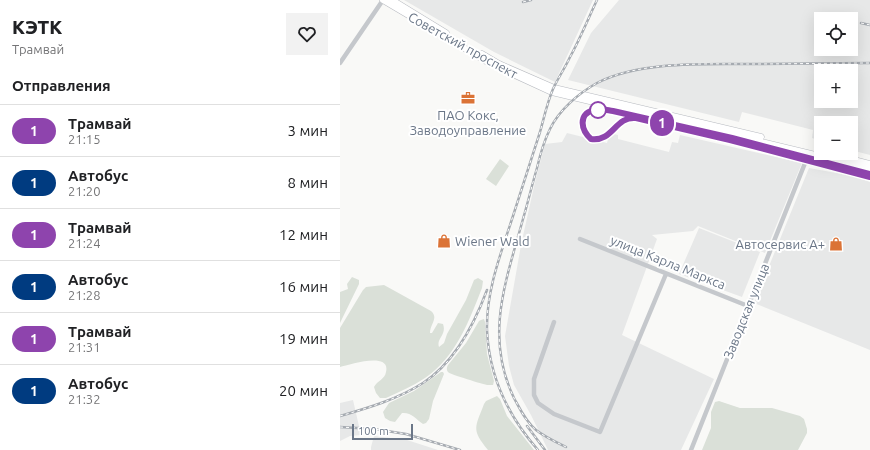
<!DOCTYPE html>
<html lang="ru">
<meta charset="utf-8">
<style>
:root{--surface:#fff;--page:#f2f2f2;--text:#202124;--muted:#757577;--line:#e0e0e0}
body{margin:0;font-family:Ubuntu,sans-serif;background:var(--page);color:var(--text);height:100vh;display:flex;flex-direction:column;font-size:15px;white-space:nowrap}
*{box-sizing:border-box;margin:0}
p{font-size:13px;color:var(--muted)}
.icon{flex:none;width:22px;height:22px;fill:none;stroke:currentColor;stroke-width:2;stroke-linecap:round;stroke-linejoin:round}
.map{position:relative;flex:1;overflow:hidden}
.sheet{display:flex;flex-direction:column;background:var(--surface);width:340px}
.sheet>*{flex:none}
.badge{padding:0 8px;border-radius:13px;font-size:14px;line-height:26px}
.fabs{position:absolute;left:474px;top:12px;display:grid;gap:8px}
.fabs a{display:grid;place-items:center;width:44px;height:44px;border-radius:0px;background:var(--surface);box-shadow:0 4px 16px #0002;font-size:20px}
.scale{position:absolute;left:12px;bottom:10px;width:61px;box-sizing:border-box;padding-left:4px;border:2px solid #6a7687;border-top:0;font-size:11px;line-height:14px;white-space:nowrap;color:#6a7687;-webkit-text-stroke:3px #fff;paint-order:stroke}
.map>.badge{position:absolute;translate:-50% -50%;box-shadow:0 0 0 2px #fff}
h2{padding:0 12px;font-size:15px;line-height:36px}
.round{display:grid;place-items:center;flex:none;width:42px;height:42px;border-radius:0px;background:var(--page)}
.summary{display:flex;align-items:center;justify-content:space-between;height:68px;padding:0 12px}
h1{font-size:19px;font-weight:800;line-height:30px}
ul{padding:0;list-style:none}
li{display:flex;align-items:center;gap:12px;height:52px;padding:0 12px;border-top:1px solid var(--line)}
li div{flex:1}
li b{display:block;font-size:15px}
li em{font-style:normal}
li .badge{min-width:44px;font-weight:700;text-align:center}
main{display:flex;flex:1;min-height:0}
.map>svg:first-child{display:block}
.built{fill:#e7e8e8;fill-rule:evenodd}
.green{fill:#dae0d8}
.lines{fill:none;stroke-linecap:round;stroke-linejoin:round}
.secondary-casing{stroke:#b8bbc1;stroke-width:7}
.minor{stroke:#c5c8cc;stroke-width:4.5}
.secondary{stroke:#fff;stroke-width:6}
.tram{stroke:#a6abb1;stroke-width:1}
.rail-casing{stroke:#a6abb1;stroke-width:2.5}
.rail{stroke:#fff;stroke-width:1;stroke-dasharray:3;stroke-linecap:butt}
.line-casing{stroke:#fff;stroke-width:9}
.line{stroke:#8e44ad;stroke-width:6}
.stop-dot{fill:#fff;stroke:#8e44ad;stroke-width:2}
.labels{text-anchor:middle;stroke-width:4;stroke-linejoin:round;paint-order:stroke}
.street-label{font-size:13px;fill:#6a7687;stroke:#fff}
.poi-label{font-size:13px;fill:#6a7687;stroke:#fff}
</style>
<main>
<section class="sheet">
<div class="summary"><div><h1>КЭТК</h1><p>Трамвай</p></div><a class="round"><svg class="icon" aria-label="heart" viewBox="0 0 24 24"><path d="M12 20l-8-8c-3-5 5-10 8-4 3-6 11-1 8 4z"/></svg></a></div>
<h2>Отправления</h2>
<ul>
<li><span class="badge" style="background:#8e44ad;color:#fff">1</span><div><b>Трамвай</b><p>21:15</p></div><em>3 мин</em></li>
<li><span class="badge" style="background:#003b80;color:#fff">1</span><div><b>Автобус</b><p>21:20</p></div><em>8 мин</em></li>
<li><span class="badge" style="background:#8e44ad;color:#fff">1</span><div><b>Трамвай</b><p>21:24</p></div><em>12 мин</em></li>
<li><span class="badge" style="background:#003b80;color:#fff">1</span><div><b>Автобус</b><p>21:28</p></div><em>16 мин</em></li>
<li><span class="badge" style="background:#8e44ad;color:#fff">1</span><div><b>Трамвай</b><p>21:31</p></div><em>19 мин</em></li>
<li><span class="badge" style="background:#003b80;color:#fff">1</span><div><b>Автобус</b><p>21:32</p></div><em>20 мин</em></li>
</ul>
</section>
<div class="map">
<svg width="530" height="450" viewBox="0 0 530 450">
<rect width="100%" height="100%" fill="#f9f9f7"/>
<path class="built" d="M64 0H253L215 82 154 52Z
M279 0H530V155L511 150V123H481V141L472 138 473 130 402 112 399 122 228 80 251 33ZM481 19H511V49H481ZM481 71H511V101H481Z
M227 133 267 143 270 133 278 135V139L329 152 332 142 338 143 340 135 462 163 425 253 358 226 353 231 312 235 317 239 282 335 374 379 341 450H208L191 415 174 385 169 366 165 336 181 245 195 182 205 144 222 142Z
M469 168 513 176 530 182V350L414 303Z
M359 228 420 252 402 297 339 274Z
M13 400 21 435 10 436 0 441V403Z
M34 436 67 440 98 450H31V447Z"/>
<path class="green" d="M160 159 169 166 156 186 146 179Z
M12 277 19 280V284L0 323V292L8 289 7 284Z
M138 278 143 281 142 288C129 321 116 357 85 378 73 386 59 392 46 398H40L36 393 34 387C37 381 45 379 46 372 51 351 9 365 0 367V328L23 290 26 287 44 285 91 311C99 318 90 324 90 333H92L98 323 103 324C107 335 96 338 99 347L104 343 107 334 126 300 134 280Z
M144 319 145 322 147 354 154 381 153 385H148C145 385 109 374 108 372 106 369 107 367 108 365L126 343 139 321 141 320Z
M101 372H103L104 374 93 401 89 419 86 423 83 424C76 419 71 412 62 413L55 422 50 421 45 418 43 412 49 403 74 391Z
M157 396 160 399 167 416 194 450H148C131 429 135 428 144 404L146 401Z
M379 401 400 408H432L460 416 464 419 467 429V433L458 450H362L371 428V412L375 402Z"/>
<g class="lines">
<g class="secondary-casing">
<path id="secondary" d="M43 0 151 64 212 92 530 168
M52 0 106 33
M142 54 159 64 214 88 421 137
M487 153 530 164"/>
</g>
<path class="minor" d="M0 63 43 0
M240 239 408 306
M214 322 194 379V395L198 403 214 414 260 432 326 274
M351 450 469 153"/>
<use href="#secondary" class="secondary"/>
<path class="tram" d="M530 174 392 138 319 120 270 110 253 111 249 112 244 118 243 129 246 134 251 139C272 142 275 116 297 118L390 140 530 177"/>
<g class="rail-casing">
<path id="rail" d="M183 2 191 0
M521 23 530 25
M0 416C28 408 58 399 83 383 115 362 134 325 147 290
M187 426 205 450
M0 427 34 429 66 434 120 450
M226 447C216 442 205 437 196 430 186 422 180 409 174 398 144 336 166 281 183 219 188 202 192 185 197 168 200 155 204 141 210 129 219 110 239 93 257 83 299 61 365 64 411 64 451 64 490 63 530 63
M198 450C168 416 149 376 147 330 146 291 161 253 173 216 182 188 191 160 200 132 204 118 207 103 213 89 218 78 225 68 230 57 240 39 248 19 257 0"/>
</g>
<use href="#rail" class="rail"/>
</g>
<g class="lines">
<g class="line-casing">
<path id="line" d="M530 174 392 138 273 111C266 110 259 108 253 110 238 115 241 130 251 139 273 142 275 116 296 118L390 140 530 177"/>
</g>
<use href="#line" class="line"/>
</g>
<defs>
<g id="office-bare" transform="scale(1.08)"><path d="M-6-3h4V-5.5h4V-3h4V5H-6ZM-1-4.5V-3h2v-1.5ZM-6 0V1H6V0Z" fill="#db7336" stroke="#fff" stroke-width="2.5" paint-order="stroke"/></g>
<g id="shop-bare" transform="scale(1.08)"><path d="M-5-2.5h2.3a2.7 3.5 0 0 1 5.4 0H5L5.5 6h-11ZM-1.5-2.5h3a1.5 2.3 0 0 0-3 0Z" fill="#db7336" stroke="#fff" stroke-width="2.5" paint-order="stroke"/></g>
</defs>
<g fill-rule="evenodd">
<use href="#office-bare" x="128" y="98"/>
<use href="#shop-bare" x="104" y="241"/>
<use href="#shop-bare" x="496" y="244"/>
</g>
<circle class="stop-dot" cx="258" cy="110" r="8"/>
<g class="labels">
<g class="street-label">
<text transform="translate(123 45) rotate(29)" y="5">Советский проспект</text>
<text transform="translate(328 262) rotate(22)" y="5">улица Карла Маркса</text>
<text transform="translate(406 311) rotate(-68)" y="5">Заводская улица</text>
</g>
<g class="poi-label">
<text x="128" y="120">ПАО Кокс,<tspan x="128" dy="15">Заводоуправление</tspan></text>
<text x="115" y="246" text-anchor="start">Wiener Wald</text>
<text x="485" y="249" text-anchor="end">Автосервис А+</text>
</g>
</g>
</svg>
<div class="fabs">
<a><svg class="icon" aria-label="locate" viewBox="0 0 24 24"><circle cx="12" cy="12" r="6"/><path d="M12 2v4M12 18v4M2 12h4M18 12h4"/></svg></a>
<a>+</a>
<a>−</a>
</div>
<div class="scale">100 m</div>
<b class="badge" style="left:322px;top:123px;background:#8e44ad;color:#fff">1</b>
</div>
</main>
